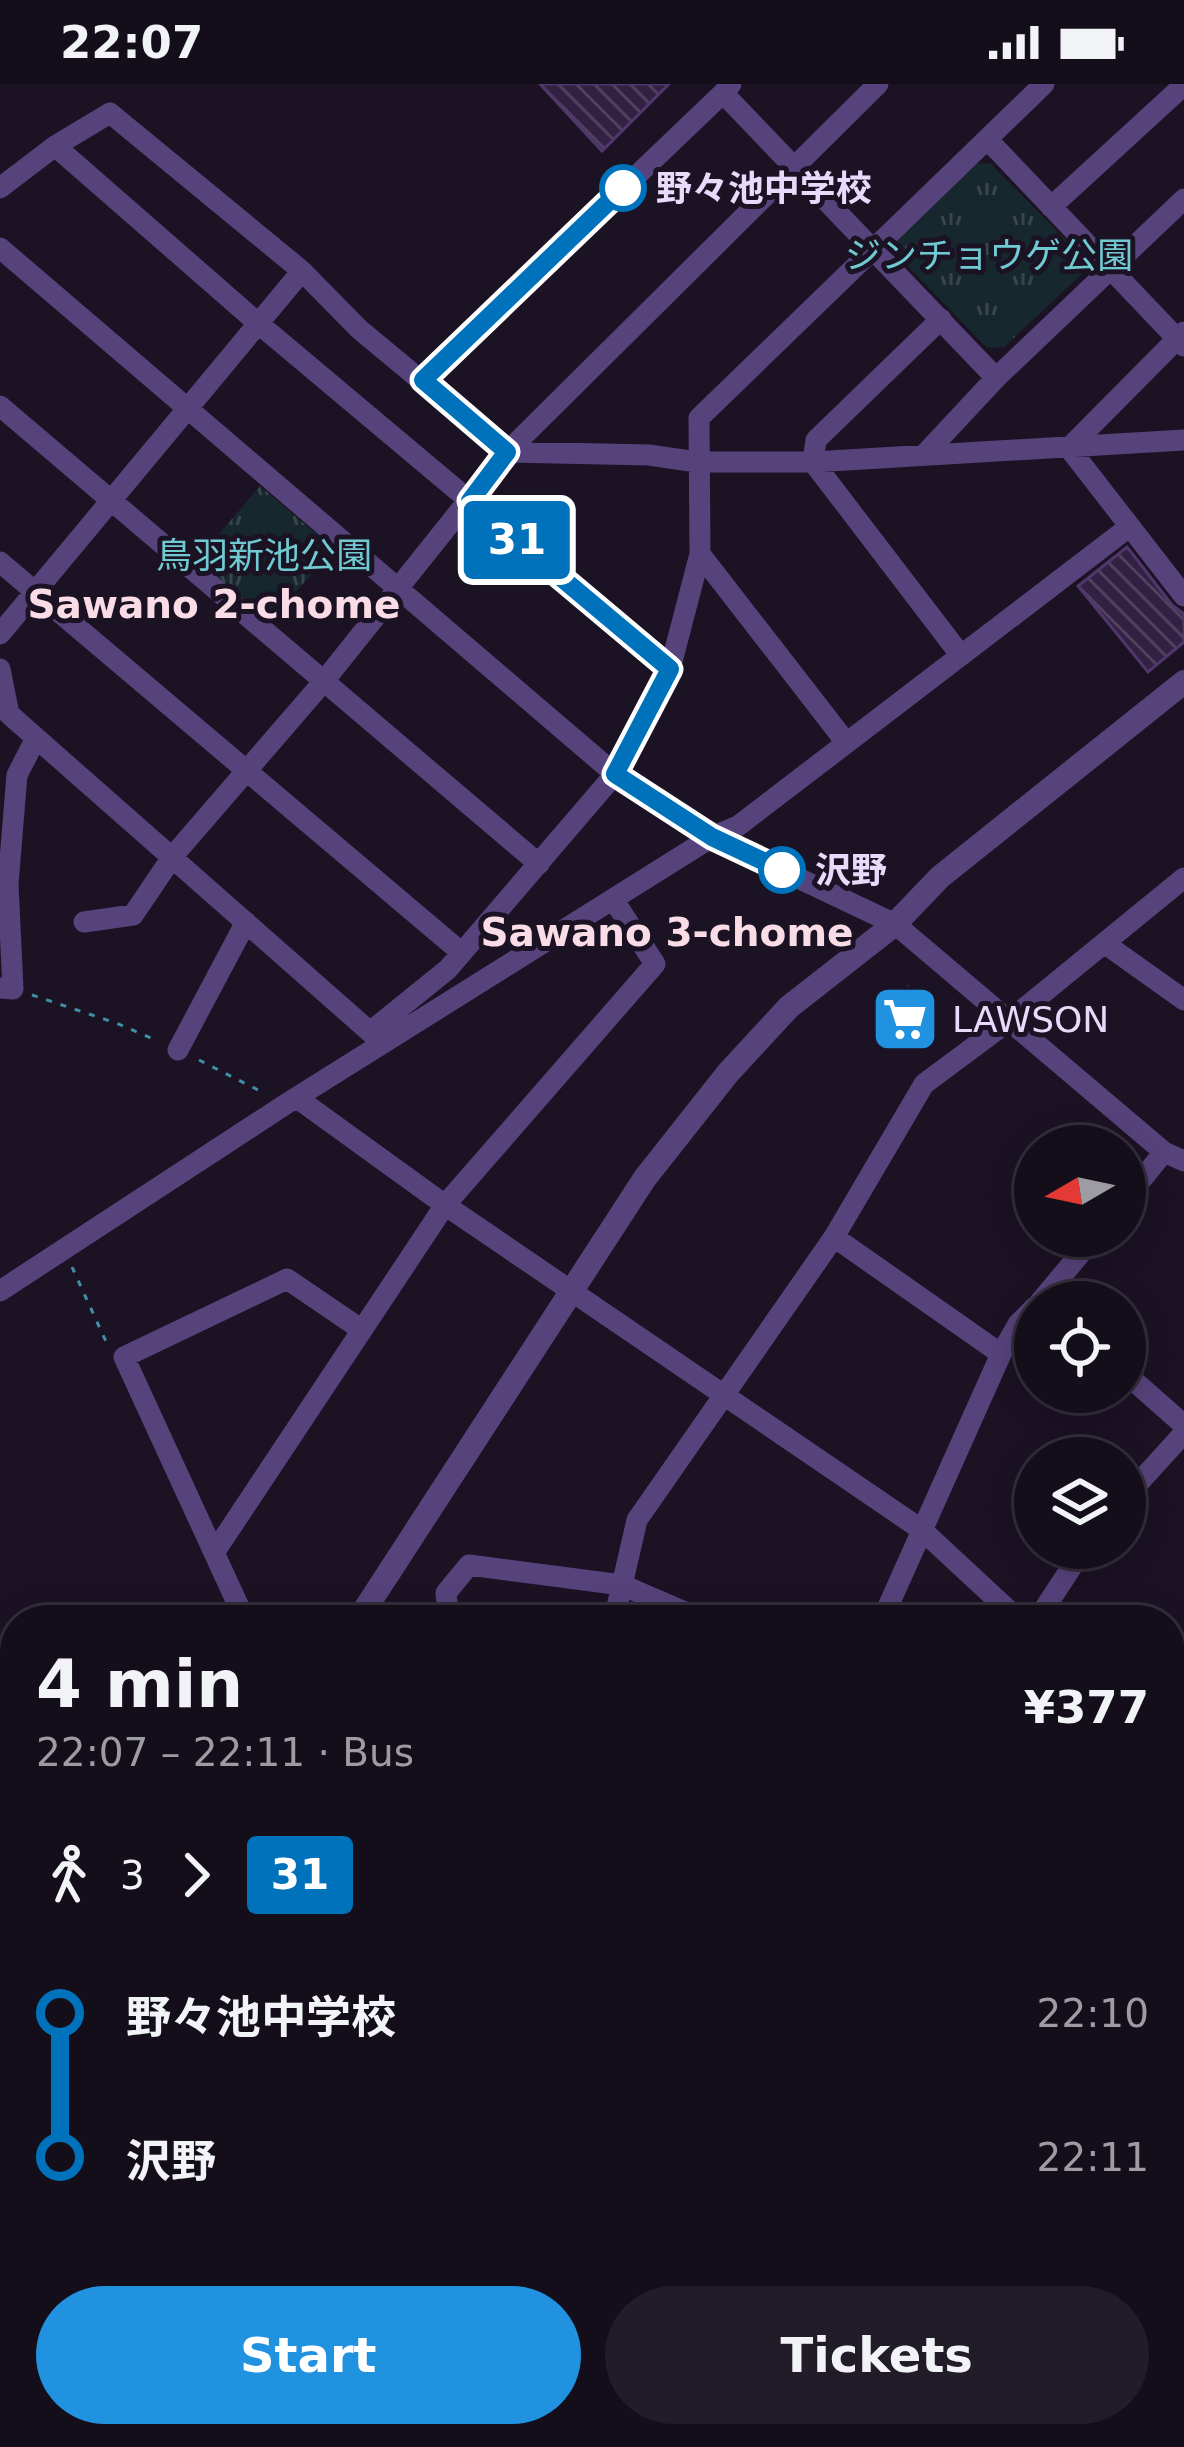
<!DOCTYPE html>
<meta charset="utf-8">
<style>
:root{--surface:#140e1b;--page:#211c28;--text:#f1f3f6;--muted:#9d9ca3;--line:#332e3a;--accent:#2092e0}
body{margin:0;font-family:"DejaVu Sans","Noto Sans JP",sans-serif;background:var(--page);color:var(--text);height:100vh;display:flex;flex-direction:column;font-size:45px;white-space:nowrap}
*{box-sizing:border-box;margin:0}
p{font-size:39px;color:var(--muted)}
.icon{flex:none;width:66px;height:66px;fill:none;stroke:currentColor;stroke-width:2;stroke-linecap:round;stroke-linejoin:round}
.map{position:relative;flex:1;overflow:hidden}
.sheet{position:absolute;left:0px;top:1521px;width:1185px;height:843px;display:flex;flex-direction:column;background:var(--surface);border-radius:48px 48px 0 0;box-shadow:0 6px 30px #0003,0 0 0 3px var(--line)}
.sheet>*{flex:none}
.badge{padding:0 24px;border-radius:9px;font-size:42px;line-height:78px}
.needle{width:78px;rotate:261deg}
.tools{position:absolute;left:1014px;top:1041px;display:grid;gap:24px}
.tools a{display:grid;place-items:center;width:132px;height:132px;border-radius:50%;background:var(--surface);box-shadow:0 6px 30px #0003,0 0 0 3px var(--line);font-size:60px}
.map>.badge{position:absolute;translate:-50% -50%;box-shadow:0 0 0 6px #fff}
.legs{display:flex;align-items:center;gap:18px;height:132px;padding:0 36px;font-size:39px}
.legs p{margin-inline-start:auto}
.headline{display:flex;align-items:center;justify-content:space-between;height:204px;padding:0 36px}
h1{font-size:66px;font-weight:800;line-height:90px}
.button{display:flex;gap:24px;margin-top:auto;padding:24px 36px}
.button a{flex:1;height:138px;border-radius:72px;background:var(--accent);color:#fff;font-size:48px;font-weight:800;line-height:138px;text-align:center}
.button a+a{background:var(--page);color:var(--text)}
ul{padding:0 36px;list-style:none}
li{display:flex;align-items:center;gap:42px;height:144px;font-size:45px}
li i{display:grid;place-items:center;width:18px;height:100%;margin:0 15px;background:currentColor}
li i::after{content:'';width:30px;height:30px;margin:-15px;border:9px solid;border-radius:50%;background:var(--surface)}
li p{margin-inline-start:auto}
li:first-child i{background:linear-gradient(#0000 50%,currentColor 0)}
li:last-child i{background:linear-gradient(currentColor 50%,#0000 0)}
.status{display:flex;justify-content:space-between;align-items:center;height:84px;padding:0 60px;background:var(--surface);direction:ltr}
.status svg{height:33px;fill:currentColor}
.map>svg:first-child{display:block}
.grass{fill:url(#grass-tufts)}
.water{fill:url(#water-waves)}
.building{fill:url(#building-back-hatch);stroke:#51366b;stroke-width:3}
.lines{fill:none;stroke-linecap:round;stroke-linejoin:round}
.path{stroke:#408fa8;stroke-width:3;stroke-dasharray:6 9;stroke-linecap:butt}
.minor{stroke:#57437c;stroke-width:21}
.tertiary{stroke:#57437c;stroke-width:24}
.line-1-casing{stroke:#fff;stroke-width:27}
.line-1{stroke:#0072bc;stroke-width:18}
.stop-1-dot{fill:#fff;stroke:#0072bc;stroke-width:6}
.labels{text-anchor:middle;stroke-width:10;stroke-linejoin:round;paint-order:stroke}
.stop-label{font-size:36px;font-weight:bold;fill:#e7dafa;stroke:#1b1224;text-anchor:start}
.park-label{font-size:36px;fill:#6fcbd1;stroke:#1b1224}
.poi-label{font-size:36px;fill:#e7dafa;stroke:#1b1224;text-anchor:start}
.neighbourhood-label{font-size:39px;font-weight:bold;fill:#fadce6;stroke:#1b1224}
</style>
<div class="status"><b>22:07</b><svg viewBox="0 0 49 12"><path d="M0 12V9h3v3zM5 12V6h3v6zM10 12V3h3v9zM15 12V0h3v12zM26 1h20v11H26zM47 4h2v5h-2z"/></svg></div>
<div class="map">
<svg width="1184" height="2363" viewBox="0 0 1184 2363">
<defs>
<pattern id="grass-tufts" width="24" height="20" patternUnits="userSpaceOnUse" patternTransform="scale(3)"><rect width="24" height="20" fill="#16272d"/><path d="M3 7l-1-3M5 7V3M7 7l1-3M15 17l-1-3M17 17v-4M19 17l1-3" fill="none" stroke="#38464c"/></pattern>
<pattern id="water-waves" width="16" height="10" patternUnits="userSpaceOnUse" patternTransform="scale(3)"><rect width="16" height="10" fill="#11143e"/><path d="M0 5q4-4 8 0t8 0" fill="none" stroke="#34365b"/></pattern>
<pattern id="building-back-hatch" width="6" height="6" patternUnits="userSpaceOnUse" patternTransform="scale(3)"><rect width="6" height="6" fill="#322142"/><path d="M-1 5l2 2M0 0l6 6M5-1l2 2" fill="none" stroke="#50415e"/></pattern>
</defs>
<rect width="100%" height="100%" fill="#1b1224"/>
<path class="grass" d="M990 79 1082 172V190L1004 263 987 264 897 171 896 154 969 80Z
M260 402 334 465 269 538 195 478Z"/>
<path class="water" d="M748 2349H1017L1024 2363H743Z"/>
<path class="building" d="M540 0H669L602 67Z
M1127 463 1172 521 1184 530V558L1148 588 1078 502Z
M908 903 935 940 906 959 892 953 876 934Z"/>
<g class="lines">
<path class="path" d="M32 911 116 939 158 957
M199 976 266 1010
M72 1183 108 1262
M0 1649 15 1671"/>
<path class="minor" d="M731 0 723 9 996 294 1184 115
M987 55 1184 262
M55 62 259 240 670 585
M0 104 55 62 110 29 302 187 359 245 507 368 649 371 697 378H813L1184 356
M1051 123 1184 1
M0 164 615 690 712 753 895 840 1164 1068 1184 1077
M941 235 816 356 813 378 959 569
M1184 248 1069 364 1184 512
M423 296 723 9
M0 322 539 780
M925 370 996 294
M700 470 845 657
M0 478 462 869
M0 550 302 187
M0 585 9 630 378 955
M84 838 133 831 173 772 324 597 507 368 878 0
M1104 859 1184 916
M0 904 13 905 8 800 17 691 35 656
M370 948 448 885 615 690 670 585 700 470 699 334 1044 0
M178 966 246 838
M297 1014 445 1121 922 1446 1019 1536
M1125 1116 1164 1068
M834 1153 1001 1270
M0 1207 286 1020 712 753 738 742 1129 443
M1040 1218 1095 1152
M1125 1289 1184 1341
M1125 1414 1184 1349
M214 1469 445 1121 655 880 613 815
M245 1536 124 1273 287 1195 362 1246
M449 1536 446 1509 469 1481 622 1501 703 1536
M614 1536 637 1436 834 1153 924 1000 1010 936 1184 794
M882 1536 1001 1270 1018 1240 1035 1223
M1037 1536 1084 1464
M1170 1694 1184 1711
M1170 2033 1184 2043
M1170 2223 1184 2233
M1170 2264 1184 2250
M1170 2343 1184 2355
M473 2349 483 2363
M1069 2349 1095 2363
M310 2363 331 2349"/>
<path class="tertiary" d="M358 1536 645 1094 728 989 789 923 895 840 940 793 1184 598
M0 2083 15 2060"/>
</g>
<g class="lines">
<g class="line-1-casing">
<path id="line-1" d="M623 104 423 296 507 368 470 417 670 585 615 690 712 753 782 786"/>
</g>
<use href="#line-1" class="line-1"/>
</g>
<defs>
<g id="supermarket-square" transform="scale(3.45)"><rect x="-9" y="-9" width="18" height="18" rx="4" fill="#2092e0" stroke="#1b1224"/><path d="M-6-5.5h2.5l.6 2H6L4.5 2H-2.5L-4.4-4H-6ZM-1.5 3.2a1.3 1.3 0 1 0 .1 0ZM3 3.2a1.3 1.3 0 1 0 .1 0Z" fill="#fff"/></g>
</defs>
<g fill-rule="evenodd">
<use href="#supermarket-square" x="905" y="935"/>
</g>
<g class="stop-1-dot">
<circle cx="623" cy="104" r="21"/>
<circle cx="782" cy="786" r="21"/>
</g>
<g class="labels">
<g class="stop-label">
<text x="656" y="117">野々池中学校</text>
<text x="815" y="799">沢野</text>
</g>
<g class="park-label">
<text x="989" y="184">ジンチョウゲ公園</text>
<text x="264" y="484">鳥羽新池公園</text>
</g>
<g class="poi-label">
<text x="952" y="948">LAWSON</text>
</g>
<g class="neighbourhood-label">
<text x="214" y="534">Sawano 2-chome</text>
<text x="667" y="862">Sawano 3-chome</text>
</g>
</g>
</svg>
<div class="tools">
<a><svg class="needle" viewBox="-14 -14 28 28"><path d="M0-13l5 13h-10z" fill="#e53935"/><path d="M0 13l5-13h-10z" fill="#9d9ca3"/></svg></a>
<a><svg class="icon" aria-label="locate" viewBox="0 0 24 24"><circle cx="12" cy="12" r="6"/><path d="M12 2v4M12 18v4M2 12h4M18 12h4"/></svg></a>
<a><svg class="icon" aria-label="layers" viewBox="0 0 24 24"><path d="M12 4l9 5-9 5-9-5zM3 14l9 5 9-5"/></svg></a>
</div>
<b class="badge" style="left:517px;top:456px;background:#0072bc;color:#fff">31</b>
<section class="sheet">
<div class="headline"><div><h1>4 min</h1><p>22:07 – 22:11 · Bus</p></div><b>¥377</b></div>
<div class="legs"><svg class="icon" aria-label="walk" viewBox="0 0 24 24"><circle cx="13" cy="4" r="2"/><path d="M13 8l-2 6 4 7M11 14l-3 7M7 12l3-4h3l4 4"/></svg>3<svg class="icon" aria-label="forward" viewBox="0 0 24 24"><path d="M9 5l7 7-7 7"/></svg><b class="badge" style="background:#0072bc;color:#fff">31</b></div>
<ul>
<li><i style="color:#0072bc"></i><b>野々池中学校</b><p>22:10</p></li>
<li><i style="color:#0072bc"></i><b>沢野</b><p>22:11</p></li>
</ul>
<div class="button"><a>Start</a><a>Tickets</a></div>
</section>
</div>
